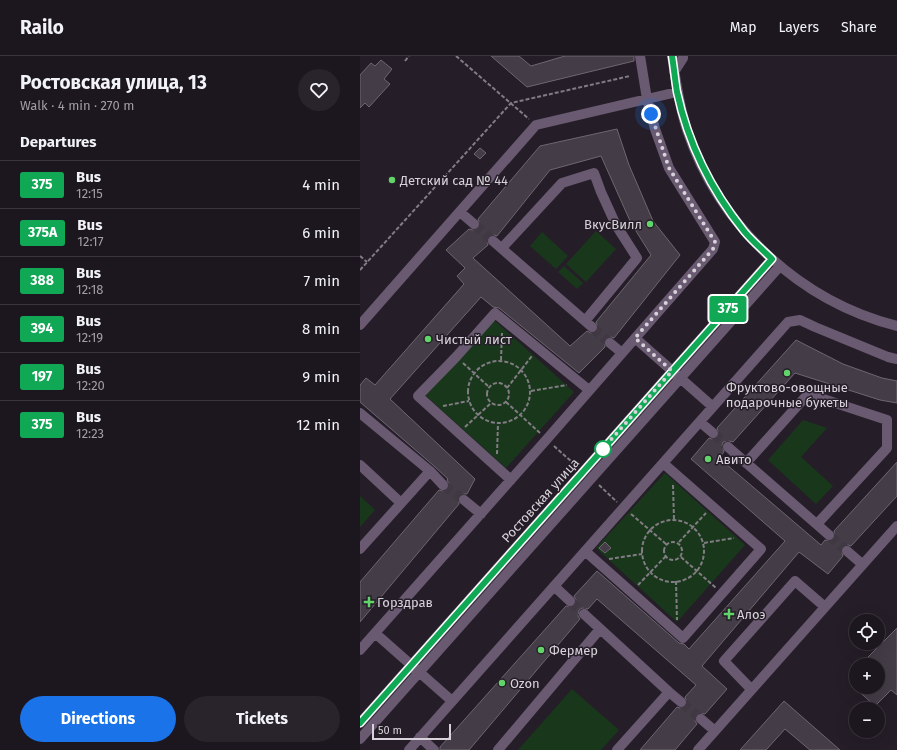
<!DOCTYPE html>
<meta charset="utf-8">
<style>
:root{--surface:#1c161e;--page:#29232b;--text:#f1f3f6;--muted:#a09fa4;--line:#3a353c;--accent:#1a73e8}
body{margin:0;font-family:"Fira Sans",sans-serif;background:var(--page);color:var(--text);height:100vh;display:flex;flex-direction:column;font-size:15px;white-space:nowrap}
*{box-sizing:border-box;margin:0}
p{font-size:13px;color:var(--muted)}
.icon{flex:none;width:22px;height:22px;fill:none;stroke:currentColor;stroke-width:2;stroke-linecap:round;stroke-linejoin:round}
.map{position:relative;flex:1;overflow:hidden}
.sheet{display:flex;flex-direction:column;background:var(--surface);width:360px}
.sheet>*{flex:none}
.badge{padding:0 8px;border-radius:3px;font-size:14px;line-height:26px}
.tools{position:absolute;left:489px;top:558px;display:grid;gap:8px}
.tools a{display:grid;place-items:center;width:36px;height:36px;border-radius:50%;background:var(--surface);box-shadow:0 4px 16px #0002,0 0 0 1px var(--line);font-size:20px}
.scale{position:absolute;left:12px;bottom:10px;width:79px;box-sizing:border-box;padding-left:4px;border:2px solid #d8d3da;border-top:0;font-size:11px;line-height:14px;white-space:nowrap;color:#d8d3da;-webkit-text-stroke:3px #251e28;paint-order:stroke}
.you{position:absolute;width:20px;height:20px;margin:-10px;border:3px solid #fff;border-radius:50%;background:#1a73e8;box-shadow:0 0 0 6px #1a73e833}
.map>.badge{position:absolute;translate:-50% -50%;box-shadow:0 0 0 2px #fff}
h2{padding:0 20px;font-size:15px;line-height:36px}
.round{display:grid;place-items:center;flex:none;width:42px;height:42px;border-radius:21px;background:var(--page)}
.head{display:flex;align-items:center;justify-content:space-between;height:68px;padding:0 20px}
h1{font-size:19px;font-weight:700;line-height:30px}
.action{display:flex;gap:8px;margin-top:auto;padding:8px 20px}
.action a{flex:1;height:46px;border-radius:24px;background:var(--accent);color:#fff;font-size:16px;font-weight:700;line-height:46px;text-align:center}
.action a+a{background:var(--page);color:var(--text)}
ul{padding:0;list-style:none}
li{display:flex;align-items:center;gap:12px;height:48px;padding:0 20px;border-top:1px solid var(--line)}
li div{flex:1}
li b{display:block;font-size:15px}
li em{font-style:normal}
li .badge{min-width:44px;font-weight:700;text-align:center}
header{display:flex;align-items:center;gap:24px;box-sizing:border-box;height:56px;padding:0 20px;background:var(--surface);border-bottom:1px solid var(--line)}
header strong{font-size:19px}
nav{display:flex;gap:22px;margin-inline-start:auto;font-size:14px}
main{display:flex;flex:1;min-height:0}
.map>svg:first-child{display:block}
.green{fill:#19381b}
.building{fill:#443c47;stroke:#6e6671;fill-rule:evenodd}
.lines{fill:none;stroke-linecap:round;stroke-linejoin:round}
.minor-tunnel{stroke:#403943;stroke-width:10;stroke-dasharray:10 5;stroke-linecap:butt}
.path{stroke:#827c85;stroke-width:2;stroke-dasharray:4 2;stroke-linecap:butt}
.minor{stroke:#695971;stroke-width:10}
.line-casing{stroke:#fff;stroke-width:9}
.line{stroke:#10a855;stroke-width:6}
.walk{stroke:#d8d3da;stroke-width:4;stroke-dasharray:0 7.2}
.poi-dot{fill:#62d469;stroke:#251e28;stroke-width:1.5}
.stop-dot{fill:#fff;stroke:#10a855;stroke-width:2}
.labels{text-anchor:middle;stroke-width:3;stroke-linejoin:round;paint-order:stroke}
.poi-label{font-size:13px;fill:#d8d3da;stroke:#251e28;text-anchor:start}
.street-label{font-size:13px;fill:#d8d3da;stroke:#251e28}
</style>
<header>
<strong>Railo</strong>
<nav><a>Map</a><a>Layers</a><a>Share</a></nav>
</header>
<main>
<section class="sheet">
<div class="head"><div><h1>Ростовская улица, 13</h1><p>Walk · 4 min · 270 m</p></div><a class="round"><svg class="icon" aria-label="heart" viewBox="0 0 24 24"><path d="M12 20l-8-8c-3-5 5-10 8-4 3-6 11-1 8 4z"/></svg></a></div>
<h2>Departures</h2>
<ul>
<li><span class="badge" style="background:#10a855;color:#fff">375</span><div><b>Bus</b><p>12:15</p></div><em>4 min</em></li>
<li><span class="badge" style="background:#10a855;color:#fff">375А</span><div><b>Bus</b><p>12:17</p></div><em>6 min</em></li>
<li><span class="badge" style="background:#10a855;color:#fff">388</span><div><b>Bus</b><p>12:18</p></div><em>7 min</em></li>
<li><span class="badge" style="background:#10a855;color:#fff">394</span><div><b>Bus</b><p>12:19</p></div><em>8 min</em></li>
<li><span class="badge" style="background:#10a855;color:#fff">197</span><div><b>Bus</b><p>12:20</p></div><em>9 min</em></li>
<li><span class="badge" style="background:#10a855;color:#fff">375</span><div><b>Bus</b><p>12:23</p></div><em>12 min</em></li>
</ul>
<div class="action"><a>Directions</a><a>Tickets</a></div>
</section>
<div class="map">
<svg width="537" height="694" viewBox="0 0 537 694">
<rect width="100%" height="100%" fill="#251e28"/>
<path class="green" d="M236 175 256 193 226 226 206 208Z
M182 176 208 200 196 213 170 190Z
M204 210 223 227 217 233 198 216Z
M134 264 214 336 146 412 65 339Z
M443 364 467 372 441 401 473 430 456 448 408 404Z
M305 417 385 489 317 566 236 492Z
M0 440 15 454 0 471Z
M212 633 259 674 241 694H158Z"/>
<path class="building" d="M131 0H159L171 10 205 0H274V5L167 31Z
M21 4 32 13 24 23 30 28 9 51 5 47 0 52V19L11 7 15 10Z
M257 73 269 109 293 165 320 199 254 282 251 281 245 283 244 286 245 291 219 317 139 252 133 251 121 241 30 343 115 423 107 438H102L99 440 98 443 99 448 0 566V526L79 434 84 435 87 434 89 428 87 424 88 423 74 410 0 346V329L6 322 15 329 104 228 97 220 105 212 86 194 109 173 113 174 119 172 120 169 118 163 180 90ZM241 100 271 167 291 199 236 266 238 272 237 276 231 277 227 275 210 290 113 202 128 189 127 184 128 180 134 179 137 180 190 114Z
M120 92 126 97 120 103 114 98Z
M436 284 483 308 522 322 537 325V347L520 344 435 317 373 386 369 385 363 386 362 390 364 396 359 402 461 489 465 484 471 485 474 484 475 480 474 475 537 406V440L491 490 488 489 482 490 481 494 483 500 468 518 439 496 342 610 367 633 345 658 339 657 336 659 335 665 337 668 315 694H280L317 651 320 652 326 650 327 647 325 641 336 629 237 543 228 553 222 552 219 554 218 560 220 563 109 694H80V691L206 550 212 551 215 549 216 544 214 540 237 515 319 587 324 588 329 593 425 485 331 403 349 382 352 383 358 381 359 378 357 372Z
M245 486 251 492 245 497 239 492Z
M537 572V639L531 634 515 650 494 631H518V609H500Z
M424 645 480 694H450L425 673 406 694H380Z"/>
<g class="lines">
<path class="minor-tunnel" d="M114 168 133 185
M232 271 250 287
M353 377 368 391
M83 429 104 444
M469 479 487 495
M210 545 224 558
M321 646 341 663"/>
<path class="path" d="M96 0 169 63
M45 5 49 0
M0 200 7 206
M0 214 151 47 270 20
M141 304 142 277
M108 336a31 31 0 1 1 62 0a31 31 0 1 1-62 0Z
M103 307 129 331
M127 338a11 11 0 1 1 22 0a11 11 0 1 1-22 0Z
M147 332 172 300
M171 335 207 329
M146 346 180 377
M83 350 109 345
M105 371 131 347
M194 390 212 406
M137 398 138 367
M239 429 257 446
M313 429 314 464
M271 458 306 488
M282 495a31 31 0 1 1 62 0a31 31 0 1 1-62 0Z
M304 495a9 9 0 1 1 18 0a9 9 0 1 1-18 0Z
M319 486 346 457
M344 487 374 482
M321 501 356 532
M249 503 282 498
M316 525 317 564
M278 529 306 500"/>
<path class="minor" d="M312 0C316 25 319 50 327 74 359 170 439 245 537 270
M314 16 323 2V0
M100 156 114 168
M133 185 232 271
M142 192 202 127 234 117 241 136 256 169 277 202 225 265
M0 269 176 69 317 36
M275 282 353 351
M250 287 262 297
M0 357 70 415 83 429
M340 366 353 377
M368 391 469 479
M386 407 448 338 527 364V392L457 468
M0 409 41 447
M151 424 58 340 96 301 135 257 229 334
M104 444 121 458
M0 493 70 415
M225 495 323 582 401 493 303 407
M487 495 502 508
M194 530 210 545
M224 558 309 636 257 694
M15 577 92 645
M0 594 187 383 353 193 355 186 309 112 295 73 287 43 280 0
M391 633 364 605 435 525 465 551
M309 636 321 646
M341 663 355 675
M0 667 412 203
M60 681 74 694
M0 683 420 210
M49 694 428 266 440 264 455 271 528 301 537 303
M138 694 240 573
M338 694 537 470"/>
</g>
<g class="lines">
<g class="line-casing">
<path id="line" d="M0 667 412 203C403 194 392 185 384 175 351 134 328 87 317 36 315 24 314 12 312 0"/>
</g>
<use href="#line" class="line"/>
<path class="walk" d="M243 393 240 396 312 315 275 282 353 193 355 186 309 112 291 58"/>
</g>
<g class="poi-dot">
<circle cx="32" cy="124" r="4"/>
<circle cx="290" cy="168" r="4"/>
<circle cx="68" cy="283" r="4"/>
<circle cx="427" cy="317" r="4"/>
<circle cx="348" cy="403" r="4"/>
<path d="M7 540h4v4h4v4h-4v4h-4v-4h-4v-4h4z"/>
<path d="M367 552h4v4h4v4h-4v4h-4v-4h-4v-4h4z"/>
<circle cx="181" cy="594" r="4"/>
<circle cx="142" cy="627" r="4"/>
</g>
<circle class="stop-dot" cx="243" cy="393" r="8"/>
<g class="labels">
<g class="poi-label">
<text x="40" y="129">Детский сад № 44</text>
<text x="282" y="173" text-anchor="end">ВкусВилл</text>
<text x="76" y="288">Чистый лист</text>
<text x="427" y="336" text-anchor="middle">Фруктово-овощные<tspan x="427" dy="15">подарочные букеты</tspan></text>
<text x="356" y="408">Авито</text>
<text x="17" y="551">Горздрав</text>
<text x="377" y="563">Алоэ</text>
<text x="189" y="599">Фермер</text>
<text x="150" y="632">Ozon</text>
</g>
<g class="street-label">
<text transform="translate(180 444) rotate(-48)" y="5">Ростовская улица</text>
</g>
</g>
</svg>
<div class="tools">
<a><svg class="icon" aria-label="locate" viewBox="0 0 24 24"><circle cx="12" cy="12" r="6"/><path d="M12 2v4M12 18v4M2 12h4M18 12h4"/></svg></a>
<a>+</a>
<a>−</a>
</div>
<div class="scale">50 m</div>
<div class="you" style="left:291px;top:58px"></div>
<b class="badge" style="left:368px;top:253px;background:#10a855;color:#fff">375</b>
</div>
</main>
